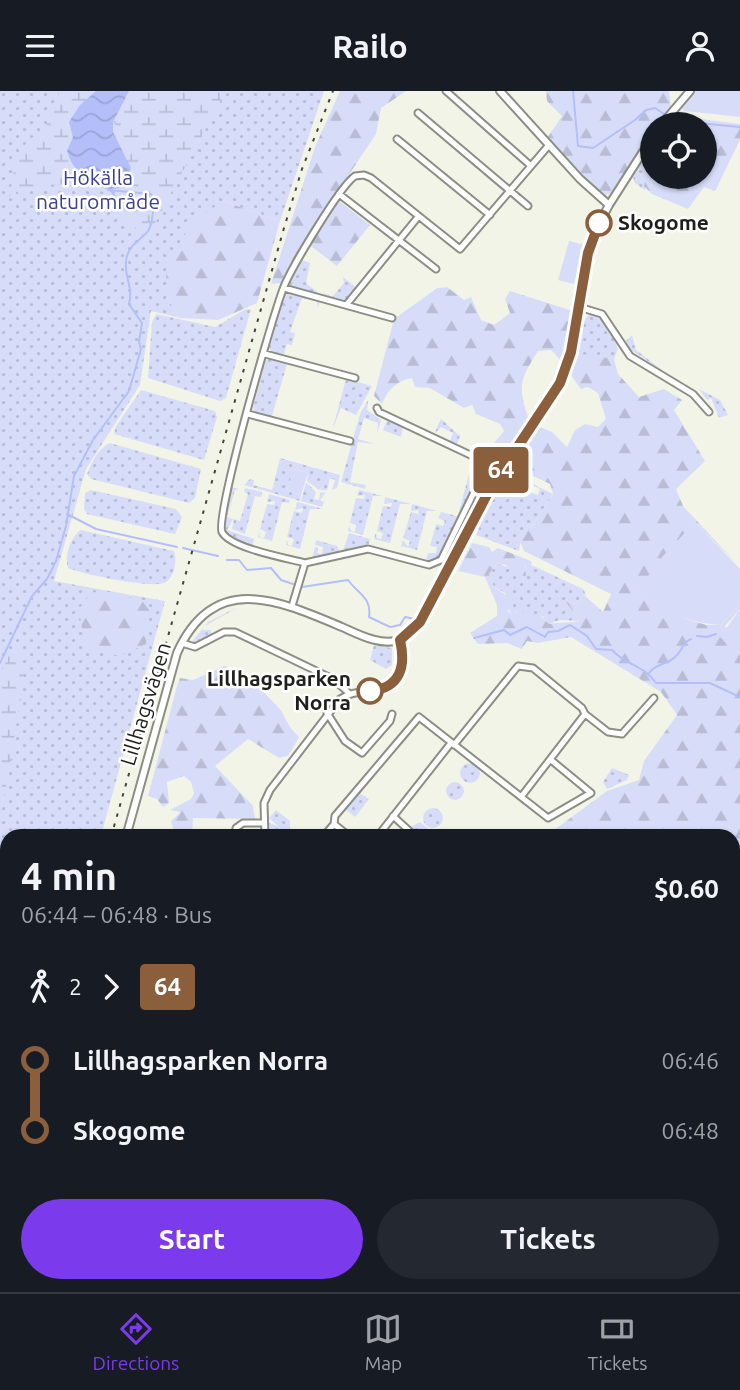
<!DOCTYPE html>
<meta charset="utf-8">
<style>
:root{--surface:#171b24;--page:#242831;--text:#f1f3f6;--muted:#9ea1a6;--line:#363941;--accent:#7c3aed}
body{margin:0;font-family:Ubuntu,sans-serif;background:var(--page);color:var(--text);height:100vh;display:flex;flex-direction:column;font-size:26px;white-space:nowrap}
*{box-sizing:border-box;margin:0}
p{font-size:23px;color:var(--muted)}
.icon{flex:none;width:38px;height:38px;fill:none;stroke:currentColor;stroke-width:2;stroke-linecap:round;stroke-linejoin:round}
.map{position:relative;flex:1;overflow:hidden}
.drawer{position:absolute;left:0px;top:738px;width:740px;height:464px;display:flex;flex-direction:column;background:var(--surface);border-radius:21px 21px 0 0;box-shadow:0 2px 5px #0004}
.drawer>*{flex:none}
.badge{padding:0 14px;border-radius:5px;font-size:24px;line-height:46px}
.buttons{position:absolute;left:640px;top:21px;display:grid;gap:14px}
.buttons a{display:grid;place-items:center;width:77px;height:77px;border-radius:50%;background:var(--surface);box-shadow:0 2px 5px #0004;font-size:35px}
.map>.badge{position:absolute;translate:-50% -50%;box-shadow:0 0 0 4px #fff}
.legs{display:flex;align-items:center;gap:10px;height:77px;padding:0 21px;font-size:23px}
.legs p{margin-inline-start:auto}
.overview{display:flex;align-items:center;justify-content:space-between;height:119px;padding:0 21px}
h1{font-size:38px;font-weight:700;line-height:52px}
.button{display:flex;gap:14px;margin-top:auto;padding:14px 21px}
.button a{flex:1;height:80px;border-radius:42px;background:var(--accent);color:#fff;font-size:28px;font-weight:700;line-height:80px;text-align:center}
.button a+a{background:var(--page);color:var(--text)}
ul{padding:0 21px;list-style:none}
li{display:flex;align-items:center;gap:24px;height:70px;font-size:26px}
li i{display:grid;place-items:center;width:10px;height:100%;margin:0 9px;background:currentColor}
li i::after{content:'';width:18px;height:18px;margin:-9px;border:5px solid;border-radius:50%;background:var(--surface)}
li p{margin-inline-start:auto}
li:first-child i{background:linear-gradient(#0000 50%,currentColor 0)}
li:last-child i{background:linear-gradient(currentColor 50%,#0000 0)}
header{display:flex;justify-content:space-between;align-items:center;height:91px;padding:0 21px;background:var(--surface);font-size:32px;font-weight:700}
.dock{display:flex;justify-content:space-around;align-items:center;height:98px;border-top:2px solid var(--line);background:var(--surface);font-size:19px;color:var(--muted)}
.dock a{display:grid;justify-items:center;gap:4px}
.dock .selected{color:var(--accent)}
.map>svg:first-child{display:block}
.grass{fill:url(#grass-dots)}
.forest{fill:url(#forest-firs);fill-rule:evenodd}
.wetland{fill:url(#wetland-marsh)}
.garden{fill:#d7ddf9}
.water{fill:url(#water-waves)}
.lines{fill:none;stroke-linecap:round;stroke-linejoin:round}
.stream{stroke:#b4bffa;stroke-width:2}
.minor-casing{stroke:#8d8e83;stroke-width:9}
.tertiary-casing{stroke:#8d8e83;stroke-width:10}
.minor{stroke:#fff;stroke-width:5}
.tertiary{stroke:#fff;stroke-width:6}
.rail{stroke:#44443f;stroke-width:2;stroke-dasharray:3.5 7;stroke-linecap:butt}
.line-1-casing{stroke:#fff;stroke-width:16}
.line-1{stroke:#8b5e3c;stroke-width:10}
.stop-1-dot{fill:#fff;stroke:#8b5e3c;stroke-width:3.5}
.labels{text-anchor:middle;stroke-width:5;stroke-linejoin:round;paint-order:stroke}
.park-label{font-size:21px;fill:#3a3f92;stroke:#fff}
.stop-label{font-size:21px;font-weight:bold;fill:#1f1f1b;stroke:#fff;text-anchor:start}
.street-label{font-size:21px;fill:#1f1f1b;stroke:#fff}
</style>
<header><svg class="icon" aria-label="menu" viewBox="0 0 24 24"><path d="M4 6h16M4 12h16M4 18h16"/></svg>Railo<svg class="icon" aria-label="person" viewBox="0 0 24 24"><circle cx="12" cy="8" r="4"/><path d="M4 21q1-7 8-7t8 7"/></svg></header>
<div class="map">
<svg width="740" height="1201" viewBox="0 0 740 1201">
<defs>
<pattern id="grass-dots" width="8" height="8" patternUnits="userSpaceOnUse" patternTransform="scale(1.75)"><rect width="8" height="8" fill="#d7ddf9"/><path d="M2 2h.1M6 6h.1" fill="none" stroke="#b8bdd5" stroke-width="1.8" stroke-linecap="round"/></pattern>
<pattern id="forest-firs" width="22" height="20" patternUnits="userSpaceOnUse" patternTransform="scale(1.75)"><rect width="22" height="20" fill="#d7ddf9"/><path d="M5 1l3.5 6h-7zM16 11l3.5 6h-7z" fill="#b8bdd5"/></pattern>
<pattern id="wetland-marsh" width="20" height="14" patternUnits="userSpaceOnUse" patternTransform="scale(1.75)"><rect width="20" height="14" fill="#d7ddf9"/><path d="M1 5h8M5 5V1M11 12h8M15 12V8" fill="none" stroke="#b8bdd5"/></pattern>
<pattern id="water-waves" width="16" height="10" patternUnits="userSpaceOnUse" patternTransform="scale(1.75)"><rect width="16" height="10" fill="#b4bffa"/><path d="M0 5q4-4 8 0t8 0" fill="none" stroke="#9aa4d6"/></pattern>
</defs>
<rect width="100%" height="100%" fill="#f3f4e8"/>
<path class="grass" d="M0 0H324L280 130 223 110 167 207 180 227 151 220 140 294 86 378 54 490 165 510 101 745 7 746V1004L0 1003Z
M643 70 649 76 645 99 635 92 633 86Z
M302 169 310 172 306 192 321 204 327 202 324 206 291 196 289 191Z
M343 186 357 197 346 210 326 207 328 203 332 206 344 192Z
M290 200 320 209 318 216 317 210 302 207 290 241 295 242 292 254 287 253 283 266 273 263 269 257 284 204Z
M251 218 226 307 220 310 148 287 152 231 156 223 215 236 244 219Z
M589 223C605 226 614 243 618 258L614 268 576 264 582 233Z
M632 244 636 259 666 282 628 257 626 250Z
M272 267 299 275 287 273 272 325 274 328 256 323 253 317 265 270Z
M346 288 372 295 356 324 341 317 332 340Z
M699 298 720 309 728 324 719 327 711 307 707 309Z
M141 299 215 320 217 326 204 369 114 343 116 335Z
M368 309 367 319 381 329 377 343 378 332 364 327 358 348 375 353 358 351 350 391 366 394 365 398 341 391 360 323Z
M441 328 460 345 457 353 450 350 453 342 441 336 434 343Z
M387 329 403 336 401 346 383 339Z
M110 352 201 378 195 407 189 412 91 388 87 383C92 371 97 358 110 352Z
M280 367 340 384 337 397 332 399 335 389 330 387 327 399H320L326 393 319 399 307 390 308 382 294 378 287 400 301 404 300 410 244 394 250 388 254 389 253 394 272 399Z
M473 368 481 376 460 425 458 424Z
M506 384 524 392 519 400 523 403 525 399 538 404 540 398 528 391 553 403 534 433 522 441 519 460 476 444 492 405Z
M306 391 316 401 314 408 319 409 320 402 326 401 320 409 324 411 322 416 301 410Z
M231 396 239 398 235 399 227 426 233 428 227 439 254 448 252 455C212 444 223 429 231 396Z
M245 397 262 401 261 406 255 405 245 443 232 438 234 428 240 430 248 403 244 401Z
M91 399 176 418 182 426 175 443 87 423 84 418 85 402Z
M359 399 383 405H373L363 444 348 440 349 434 351 440 355 441 356 434 350 432 356 407 364 408 365 404 357 405Z
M269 403 290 409 289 412 282 411 272 450 258 446 259 440 260 446 264 447 266 441 260 438 267 413 274 414 275 410 267 411Z
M385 406 411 413H400L390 452 374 448 376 441 377 447 381 448 383 442 377 440 383 415 391 416 392 412 384 413Z
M297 411 323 418H310L300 458 286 454 287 448 288 454 292 455 294 448 287 446 294 420 302 422 303 417 295 419Z
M412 413 437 420H427L417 459 401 455 403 449 408 456 410 450 403 447 411 421 418 423 419 419 411 420Z
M441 421 460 426 439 466 430 470 426 468 428 462H436L437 456 430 455 436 433 443 435 445 430 438 427Z
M81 439 174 460C177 469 175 485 166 491 155 499 82 483 68 477 64 465 71 445 81 439Z
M349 442 370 448 369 453 343 460Z
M316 449 337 455 340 461 312 468 315 456 318 457 317 462 322 463 323 456 315 454Z
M525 471 583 498 587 505 583 503 578 513 566 511 580 530 560 529 549 533 542 525 526 528 517 520 511 525 505 502 494 496 489 483 497 472 526 483Z
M240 515 205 535 202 539H211V544L190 553 208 531Z
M374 554 392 557V574L386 578 370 569Z
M460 682a10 10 0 1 1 20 0a10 10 0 1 1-20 0Z
M612 677 629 684 627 689 607 698 603 691Z
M446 700a9 9 0 1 1 18 0a9 9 0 1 1-18 0Z
M358 701 369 708 355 726 345 718Z
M423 727a10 10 0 1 1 20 0a10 10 0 1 1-20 0Z
M276 719 290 730V742L284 740 292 745H270L269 732 278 735 269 727Z
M420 731 431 740 430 745H418L409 737Z"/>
<path class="forest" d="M340 0H406L381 17 376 43 334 106 370 134 337 175 307 152 281 192 271 193 315 56Z
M546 0H669L671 18 659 33H653V40L610 103 603 104 547 47 562 25 547 10Z
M677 25 740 33V49L715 100 704 96 688 118 652 103 644 95 649 76 643 70 653 58V86H705V33H671Z
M223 110 280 130 257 212 218 229 180 227 167 207 166 176 192 131Z
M447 196 464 209 471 206 481 229 494 234 510 222 505 208 510 200 576 221 568 261 614 268 618 283 639 306 664 298 682 309 674 319 705 370 676 398 683 415 740 476 695 431 635 503 687 528 706 534 722 533 740 513V518L725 535 740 563V1132L736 1133 733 1144V746L541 745 550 742 607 700 639 689 644 670 677 624 661 601 571 546 538 552 527 550 522 558 507 552 478 553 470 542 497 525V514L485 486 458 480 472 452 489 456 492 461 498 457 531 470 532 473 529 475 525 472 526 487 520 489 506 474 497 472 489 483 494 496 513 509 508 520 511 524 521 518 526 527 533 522 541 525 549 533C559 531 572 532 580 530L566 511 578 513 583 503 603 521 611 503 524 460 520 450 522 441 534 433 553 403 550 393 525 381 488 377 489 358 504 340 500 333 476 323 472 314 464 317 430 297 415 296 412 287C397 290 388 298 382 313L374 305 394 228 437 197ZM551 259C564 271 570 284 581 298L588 296 598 302 606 328 598 336 585 333 575 339 567 356 552 341 530 332C518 296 518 291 538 260Z
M101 499 142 510 150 520 146 553 120 565 90 558 84 551 79 518 90 503Z
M225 575C244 583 264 600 277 615 286 624 285 633 299 646L288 665 279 667 248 648 215 675 253 715 255 728 193 727 192 745H175L171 730 181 721 170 719 191 708 194 702 191 691 184 685 167 691 169 712 163 716 157 708 148 705 177 595 180 587 193 589Z
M13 1195H317L321 1201H11Z
M348 1195H467L462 1200 450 1201H356Z"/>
<path class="wetland" d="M60 0H96L69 31 73 46 68 60 73 73 94 93 125 66C108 42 115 24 129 0H226L147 147 123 126 110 105 87 92C81 92 76 95 70 94 50 92 37 93 21 108L17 100 9 106C15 80 15 50 44 40Z
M12 558 22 563 24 589 2 719 0 765V583Z
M0 775 7 785V821L0 830Z"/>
<path class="garden" d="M694 0H740V26L685 20 681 17Z
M569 150 585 154 574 193 558 189Z
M293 378 308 382 301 404 287 400Z
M695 431 740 478V513L722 533C690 535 663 517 635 503L662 466Z
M740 518V563L739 564 720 546Z"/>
<path class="water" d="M96 0H129L113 31V41L131 77 124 96C99 105 74 84 67 60L73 46 69 31 80 14Z"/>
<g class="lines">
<path class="stream" d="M573 0 578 55 593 57 635 29 646 19 655 17 664 23
M677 30 740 36
M111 100 119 111
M67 423 96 438 177 456
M183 457 218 465
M227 469H239L247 479 271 477 281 489 293 493
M302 496 348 489C358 503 372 506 369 526L390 536 400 534 405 526 415 528
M697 545 707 546 716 543
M474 547 504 539 510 544 527 536 545 546 548 541 558 540 570 534 587 545 596 558 612 559C625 574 645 575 656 592H710L740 606
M0 572 32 505 47 488 56 470 66 435 74 385 93 349 129 300 141 258 139 251 142 232 129 213C134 196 122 182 127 165 130 153 141 149 148 140 153 133 155 110 151 103L108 99
M649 582C656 572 667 574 675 566 683 560 681 552 691 548"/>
<g class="minor-casing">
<path id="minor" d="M446 0 531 75
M418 22 528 115
M397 48 490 124
M339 103 436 178
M284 197 392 227
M347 213 418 126
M579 216 602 223 630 265 693 303 709 321
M265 263 355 287
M248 323 350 350
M305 472C286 467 230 457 222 441 215 426 274 218 285 193 294 173 340 95 355 85L364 84 371 87 460 158 549 54
M292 515 305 472 368 458 429 474 441 469 483 383 485 373 481 369 379 321 377 317
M182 552 195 556 224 541H235L333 588 350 603
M327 622 345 650 362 662 390 630 392 623
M585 623 608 641 622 643 654 607
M454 654 518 575 533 577 582 617 585 623 521 706
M393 725 416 746
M334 733 350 746
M235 746 236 737 243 732H264
M265 746 264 712 270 699 340 608C360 594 387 609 398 581 404 568 403 563 400 549
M323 746 334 733 335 725 419 626 548 727 591 702 551 669
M377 746 451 652
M622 1195V1201"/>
</g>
<g class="tertiary-casing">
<path id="tertiary" d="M500 0 580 88 609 114
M662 33 690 0
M126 746 177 562C214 480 278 509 342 536 360 544 380 555 400 549 409 546 414 538 420 531L491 396 560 292 574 247 593 144 609 114 653 45
M326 1195 331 1201
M4 1201 7 1190"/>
</g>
<use href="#minor" class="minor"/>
<use href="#tertiary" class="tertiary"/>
<path class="rail" d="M111 746 284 137 302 78 333 0
M0 1149 7 1121"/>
</g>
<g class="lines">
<g class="line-1-casing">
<path id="line-1" d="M370 600C401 597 406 575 400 549L420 531 491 396 560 292 571 261 588 162 599 132"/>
</g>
<use href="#line-1" class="line-1"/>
</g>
<g class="stop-1-dot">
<circle cx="599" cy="132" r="12"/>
<circle cx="370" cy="600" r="12"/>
</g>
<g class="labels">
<g class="park-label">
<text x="98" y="94">Hökälla<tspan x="98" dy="24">naturområde</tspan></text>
</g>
<g class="stop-label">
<text x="618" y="139">Skogome</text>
<text x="351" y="595" text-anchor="end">Lillhagsparken<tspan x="351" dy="24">Norra</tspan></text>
</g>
<g class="street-label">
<text transform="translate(146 613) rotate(-73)" y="7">Lillhagsvägen</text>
</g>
</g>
</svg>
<div class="buttons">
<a><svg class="icon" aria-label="locate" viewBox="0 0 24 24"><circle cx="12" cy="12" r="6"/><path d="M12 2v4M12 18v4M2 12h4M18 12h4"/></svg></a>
</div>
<b class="badge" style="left:501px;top:379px;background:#8b5e3c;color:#fff">64</b>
<section class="drawer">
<div class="overview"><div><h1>4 min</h1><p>06:44 – 06:48 · Bus</p></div><b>$0.60</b></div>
<div class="legs"><svg class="icon" aria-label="walk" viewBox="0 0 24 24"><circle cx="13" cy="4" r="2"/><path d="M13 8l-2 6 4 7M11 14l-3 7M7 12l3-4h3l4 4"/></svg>2<svg class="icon" aria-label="forward" viewBox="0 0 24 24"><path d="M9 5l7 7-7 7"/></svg><b class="badge" style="background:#8b5e3c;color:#fff">64</b></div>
<ul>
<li><i style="color:#8b5e3c"></i><b>Lillhagsparken Norra</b><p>06:46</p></li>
<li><i style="color:#8b5e3c"></i><b>Skogome</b><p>06:48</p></li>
</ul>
<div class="button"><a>Start</a><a>Tickets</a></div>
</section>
</div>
<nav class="dock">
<a class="selected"><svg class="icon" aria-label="directions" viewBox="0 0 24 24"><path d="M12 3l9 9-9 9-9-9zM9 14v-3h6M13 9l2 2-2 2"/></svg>Directions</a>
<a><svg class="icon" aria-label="map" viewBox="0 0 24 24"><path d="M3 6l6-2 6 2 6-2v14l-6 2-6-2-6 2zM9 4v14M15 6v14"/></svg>Map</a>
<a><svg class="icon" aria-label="tickets" viewBox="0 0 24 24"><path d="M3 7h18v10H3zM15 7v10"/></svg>Tickets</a>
</nav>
